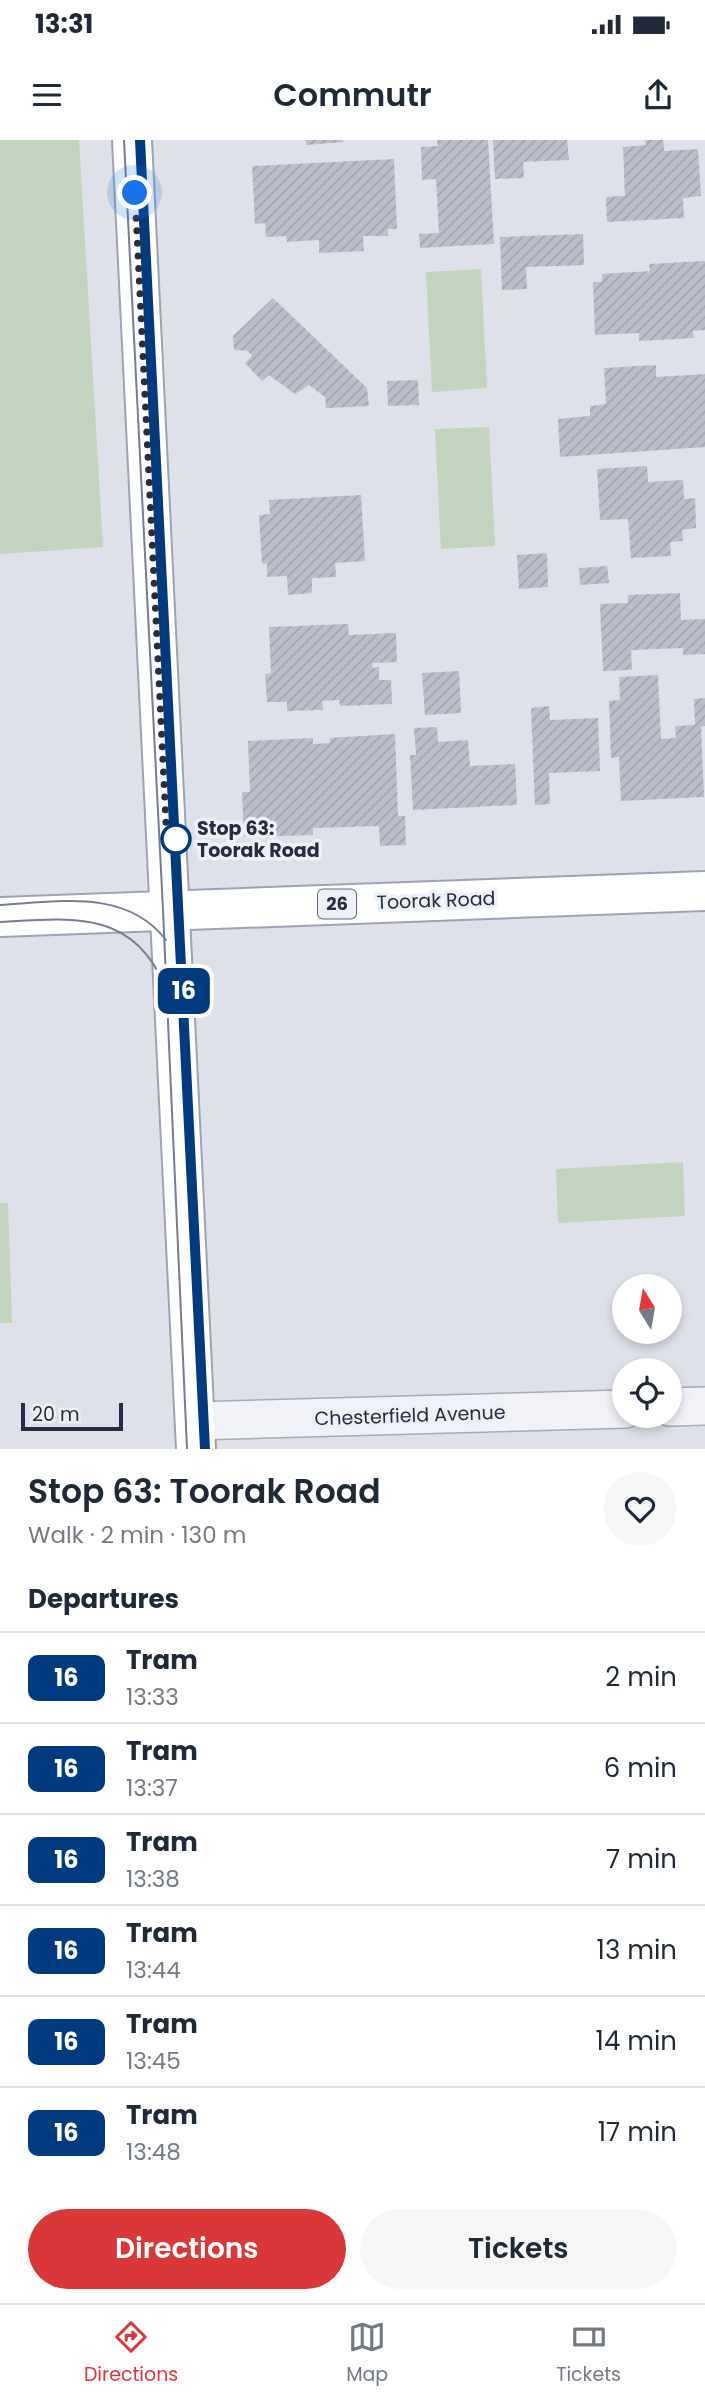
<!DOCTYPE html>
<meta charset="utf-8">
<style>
:root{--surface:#fff;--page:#f6f6f7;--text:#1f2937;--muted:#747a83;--line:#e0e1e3;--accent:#da3739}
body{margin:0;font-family:Poppins,sans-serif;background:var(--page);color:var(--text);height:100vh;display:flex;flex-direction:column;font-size:26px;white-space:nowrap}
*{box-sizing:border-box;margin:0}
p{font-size:23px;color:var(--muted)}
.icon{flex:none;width:38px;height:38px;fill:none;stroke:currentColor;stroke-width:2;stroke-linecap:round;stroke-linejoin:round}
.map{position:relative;height:1309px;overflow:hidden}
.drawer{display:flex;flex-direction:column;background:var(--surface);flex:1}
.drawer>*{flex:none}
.badge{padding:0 14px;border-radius:10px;font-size:24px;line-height:46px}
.needle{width:46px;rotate:349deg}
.buttons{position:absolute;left:612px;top:1134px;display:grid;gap:14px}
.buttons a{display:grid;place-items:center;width:70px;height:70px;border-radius:50%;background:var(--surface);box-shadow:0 4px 10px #0003;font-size:35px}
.scale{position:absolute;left:21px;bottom:18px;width:102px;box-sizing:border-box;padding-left:7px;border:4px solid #262c41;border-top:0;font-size:19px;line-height:24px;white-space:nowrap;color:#262c41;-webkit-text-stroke:5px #edf0f6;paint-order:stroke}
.you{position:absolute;width:35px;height:35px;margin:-18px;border:5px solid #fff;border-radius:50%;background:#1a73e8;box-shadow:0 0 0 10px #1a73e833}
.map>.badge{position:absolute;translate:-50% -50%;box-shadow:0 0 0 4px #fff}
h2{padding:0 28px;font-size:26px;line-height:63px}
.round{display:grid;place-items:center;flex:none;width:74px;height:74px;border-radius:37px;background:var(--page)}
.summary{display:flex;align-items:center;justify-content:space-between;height:119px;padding:0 28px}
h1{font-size:33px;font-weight:600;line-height:52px}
.button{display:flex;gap:14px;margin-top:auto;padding:14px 28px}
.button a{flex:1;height:80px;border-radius:42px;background:var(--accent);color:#fff;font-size:28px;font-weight:600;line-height:80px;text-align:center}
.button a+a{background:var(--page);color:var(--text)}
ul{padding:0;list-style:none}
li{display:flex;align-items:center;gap:21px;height:91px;padding:0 28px;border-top:2px solid var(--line)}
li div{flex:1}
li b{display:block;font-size:26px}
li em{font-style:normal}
li .badge{min-width:77px;font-weight:700;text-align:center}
.status{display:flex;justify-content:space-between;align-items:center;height:49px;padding:0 35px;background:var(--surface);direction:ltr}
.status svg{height:19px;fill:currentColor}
header{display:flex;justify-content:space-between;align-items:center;height:91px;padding:0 28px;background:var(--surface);font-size:32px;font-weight:600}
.tabs{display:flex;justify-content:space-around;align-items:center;height:98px;border-top:2px solid var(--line);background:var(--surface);font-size:19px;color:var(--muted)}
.tabs a{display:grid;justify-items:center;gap:4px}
.tabs .selected{color:var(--accent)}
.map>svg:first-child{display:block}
.park{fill:#c1d4be}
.building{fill:url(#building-hatch)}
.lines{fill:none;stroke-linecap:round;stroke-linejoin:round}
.street-casing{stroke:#a7abb7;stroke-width:40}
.primary-casing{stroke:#9ca3b6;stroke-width:42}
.street{stroke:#f1f2f7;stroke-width:37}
.primary{stroke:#fff;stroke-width:38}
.tram{stroke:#767d94;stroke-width:2}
.line-casing{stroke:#fff;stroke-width:16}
.line{stroke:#003b80;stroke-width:10}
.walk{stroke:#262c41;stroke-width:7;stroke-dasharray:0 12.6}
.stop-dot{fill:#fff;stroke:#003b80;stroke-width:3.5}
.labels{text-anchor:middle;stroke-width:7;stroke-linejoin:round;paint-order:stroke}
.shield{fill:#edf0f6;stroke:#626777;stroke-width:2}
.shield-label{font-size:18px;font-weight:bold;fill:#262c41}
.stop-label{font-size:19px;font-weight:bold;fill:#262c41;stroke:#edf0f6;text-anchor:start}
.street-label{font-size:19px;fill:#262c41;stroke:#edf0f6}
</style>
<div class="status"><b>13:31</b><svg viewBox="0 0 49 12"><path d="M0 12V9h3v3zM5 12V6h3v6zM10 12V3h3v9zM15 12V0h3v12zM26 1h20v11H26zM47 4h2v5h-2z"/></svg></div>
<header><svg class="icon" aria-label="menu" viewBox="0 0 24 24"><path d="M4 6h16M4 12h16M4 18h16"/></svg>Commutr<svg class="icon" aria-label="share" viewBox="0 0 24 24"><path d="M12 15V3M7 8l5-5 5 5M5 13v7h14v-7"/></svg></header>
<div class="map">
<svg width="705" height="1309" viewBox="0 0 705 1309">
<defs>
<pattern id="building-hatch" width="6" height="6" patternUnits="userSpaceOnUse" patternTransform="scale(1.75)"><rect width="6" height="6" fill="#bbbfcc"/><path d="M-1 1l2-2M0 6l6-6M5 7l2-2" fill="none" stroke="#a1a4b0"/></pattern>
</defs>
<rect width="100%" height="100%" fill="#dee1e9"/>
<path class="park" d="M0 0H79L103 407 0 414Z
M481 129 487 248 432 252 426 132Z
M489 287 495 406 441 409 435 289Z
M683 1022 685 1076 558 1083 556 1029Z
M0 1063H8L12 1183H0Z"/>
<path class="building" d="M306 0H343V2L306 5Z
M437 0H488L494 104 420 108 419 94 439 93 436 39 422 40 421 7 438 6Z
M493 0H567L569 20 523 22 524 38 495 39Z
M645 0H663L664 11 698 9 701 56 683 58 684 78 607 82 606 57 625 56 623 7 646 5Z
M394 19 397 89H388V96H363L364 111 319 113V100L287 102 286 96 266 97 265 83 255 84 252 26Z
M583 94 584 125 526 127 527 149 502 150 500 97Z
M705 121V190L693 191 694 198 639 201V193L595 195 593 142H602V134L650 131 649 124Z
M273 158 367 248 369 266 326 268 325 257 309 245 295 254 269 235 262 241 245 223 252 216 248 211 234 210 233 196Z
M656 225V237L705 234V307L560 317 558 279 590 276V266L606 264 604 228Z
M418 240 419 265 388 266 387 241Z
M647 326 648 342 683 340 684 359 695 358 696 388 682 390 683 401 670 402 671 416 631 418 628 379 600 380 597 329Z
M361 355 365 421 335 423 336 437 312 438V453L288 455 287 436 267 437V424H262L259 375 270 374 269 360Z
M547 413 548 447 519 449 517 415Z
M607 426 609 443 580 445 579 428Z
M680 453 681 480 705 479V514L683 515V508L631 510 632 530 603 531 600 464 628 463V455Z
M348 484 349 495 396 493 397 522 372 523 373 528 379 527V540H391L392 564 340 566 339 560 322 561 323 570 287 571V562H267L265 534 271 533 269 487Z
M459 531 461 573 425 575 422 533Z
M658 535 661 599 676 598 675 586 695 585 694 559 705 558V586H701L704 657 621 661 619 617 611 618 609 561 620 560 619 537Z
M549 566 550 580 598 578 600 631 549 633 550 664 535 665 531 568Z
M437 587 438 602 468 600 470 626 515 624 517 665 413 670 410 615H416L414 588Z
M395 594 398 676H405L406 705 380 706 379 686 313 688V695L244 697 242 652H250L248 601 313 598V604L330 603 329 598Z"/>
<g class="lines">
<g class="street-casing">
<path id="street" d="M670 1267 705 1266
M195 1281 625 1269"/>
</g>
<g class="primary-casing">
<path id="primary" d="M132 0 196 1309
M0 777 705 751"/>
</g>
<use href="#street" class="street"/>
<use href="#primary" class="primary"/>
<path class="tram" d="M124 0 163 770 187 1309
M140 0 205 1309
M0 765C58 762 126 748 166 800
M0 782C69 778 133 769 164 845"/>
</g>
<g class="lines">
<g class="line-casing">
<path id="line" d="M140 0 205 1309"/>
</g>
<use href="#line" class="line"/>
<path class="walk" d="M135 53 167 703 176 699"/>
</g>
<circle class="stop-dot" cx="176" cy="699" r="14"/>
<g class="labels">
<rect class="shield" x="318" y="749.5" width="38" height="29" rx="5"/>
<g class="shield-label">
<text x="337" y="770">26</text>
</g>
<g class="stop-label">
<text x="197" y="695">Stop 63:<tspan x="197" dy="22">Toorak Road</tspan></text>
</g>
<g class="street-label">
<text transform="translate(436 760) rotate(-2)" y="7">Toorak Road</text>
<text transform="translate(410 1275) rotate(-2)" y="7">Chesterfield Avenue</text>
</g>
</g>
</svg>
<div class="buttons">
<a><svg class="needle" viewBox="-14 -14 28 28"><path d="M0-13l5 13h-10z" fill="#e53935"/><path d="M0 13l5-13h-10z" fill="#747a83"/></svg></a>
<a><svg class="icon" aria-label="locate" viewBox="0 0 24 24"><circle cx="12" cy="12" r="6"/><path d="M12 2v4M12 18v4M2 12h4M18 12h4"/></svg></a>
</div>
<div class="scale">20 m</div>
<div class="you" style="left:135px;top:53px"></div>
<b class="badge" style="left:184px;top:851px;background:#003b80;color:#fff">16</b>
</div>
<section class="drawer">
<div class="summary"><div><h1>Stop 63: Toorak Road</h1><p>Walk · 2 min · 130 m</p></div><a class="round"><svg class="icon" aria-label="heart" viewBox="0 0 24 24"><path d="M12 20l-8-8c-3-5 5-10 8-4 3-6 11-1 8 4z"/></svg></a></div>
<h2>Departures</h2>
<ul>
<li><span class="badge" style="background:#003b80;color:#fff">16</span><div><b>Tram</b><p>13:33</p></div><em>2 min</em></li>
<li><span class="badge" style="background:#003b80;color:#fff">16</span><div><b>Tram</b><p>13:37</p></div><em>6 min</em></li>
<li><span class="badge" style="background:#003b80;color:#fff">16</span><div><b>Tram</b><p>13:38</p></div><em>7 min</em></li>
<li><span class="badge" style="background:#003b80;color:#fff">16</span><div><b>Tram</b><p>13:44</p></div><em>13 min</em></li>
<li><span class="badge" style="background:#003b80;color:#fff">16</span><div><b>Tram</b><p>13:45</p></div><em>14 min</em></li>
<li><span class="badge" style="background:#003b80;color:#fff">16</span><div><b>Tram</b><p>13:48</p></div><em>17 min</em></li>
</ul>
<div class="button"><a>Directions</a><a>Tickets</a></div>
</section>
<nav class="tabs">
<a class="selected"><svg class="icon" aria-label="directions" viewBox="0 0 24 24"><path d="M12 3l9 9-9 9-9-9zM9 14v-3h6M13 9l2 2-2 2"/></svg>Directions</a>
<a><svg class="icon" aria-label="map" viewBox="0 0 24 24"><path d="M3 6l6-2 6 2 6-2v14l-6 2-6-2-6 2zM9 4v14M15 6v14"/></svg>Map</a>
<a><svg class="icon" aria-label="tickets" viewBox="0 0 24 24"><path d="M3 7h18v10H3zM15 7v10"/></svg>Tickets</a>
</nav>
